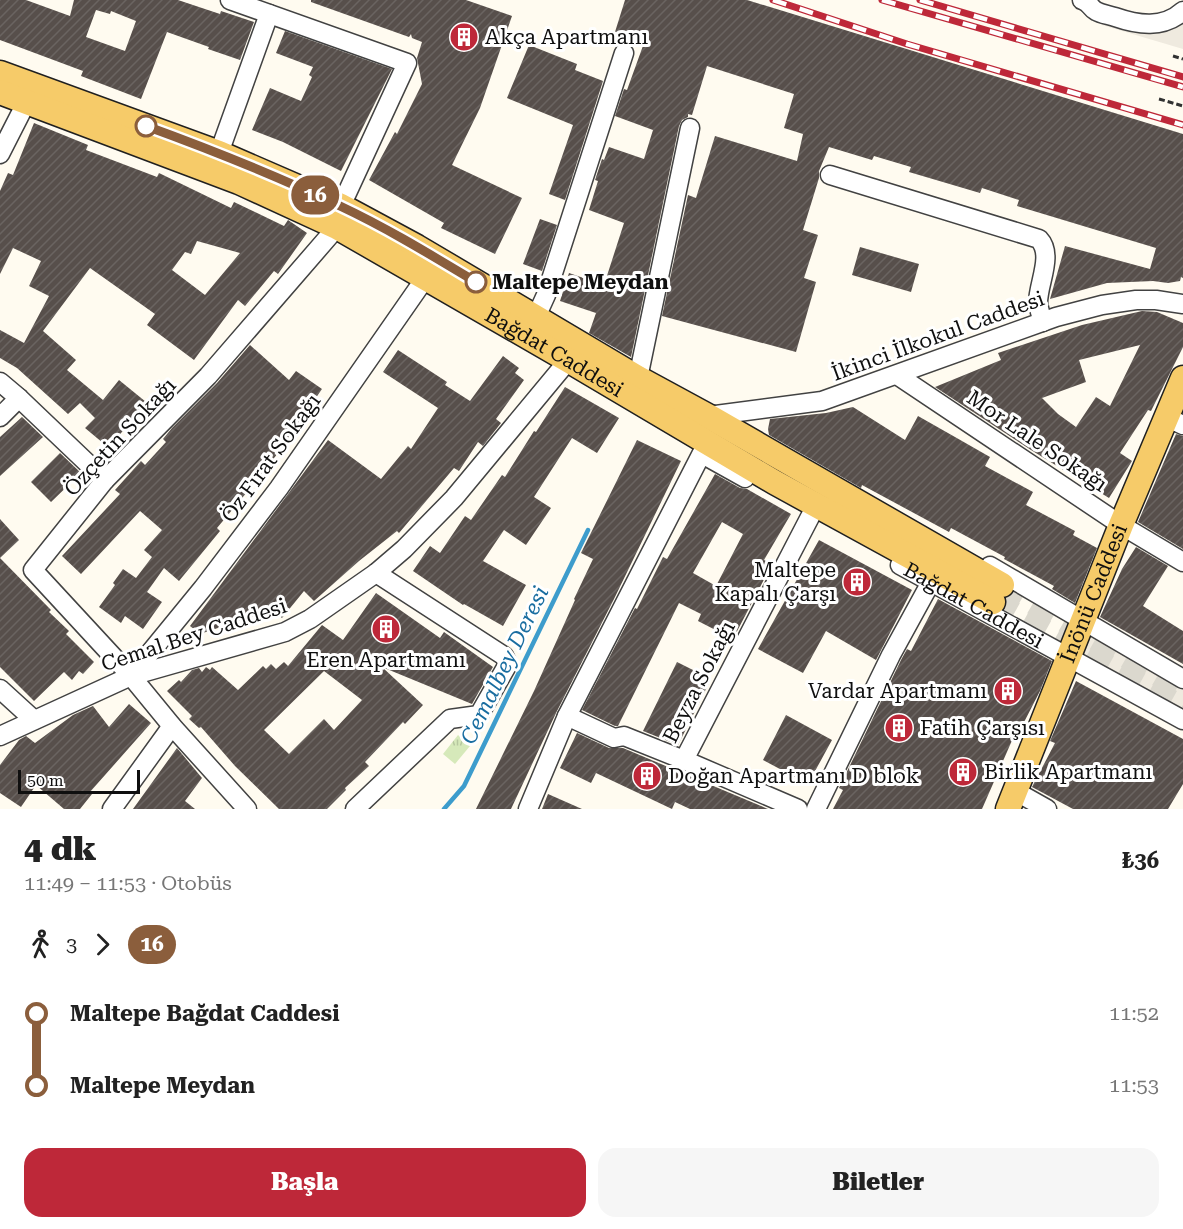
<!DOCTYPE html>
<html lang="tr">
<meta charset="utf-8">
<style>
:root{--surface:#fff;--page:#f6f6f6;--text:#222;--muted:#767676;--accent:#be2839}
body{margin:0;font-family:"Roboto Serif",serif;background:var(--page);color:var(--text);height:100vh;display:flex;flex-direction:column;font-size:22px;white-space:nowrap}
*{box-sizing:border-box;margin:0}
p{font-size:20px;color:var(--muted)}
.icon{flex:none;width:33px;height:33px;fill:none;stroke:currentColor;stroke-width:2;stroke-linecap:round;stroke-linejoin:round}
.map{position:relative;height:809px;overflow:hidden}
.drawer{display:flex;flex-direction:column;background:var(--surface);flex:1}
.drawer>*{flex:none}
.badge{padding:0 12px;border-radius:20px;font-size:21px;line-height:39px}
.scale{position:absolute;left:18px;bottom:15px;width:122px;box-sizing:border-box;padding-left:6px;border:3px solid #0f0f0f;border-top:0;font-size:16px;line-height:21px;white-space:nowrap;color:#0f0f0f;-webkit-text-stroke:4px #fff;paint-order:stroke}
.map>.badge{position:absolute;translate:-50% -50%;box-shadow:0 0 0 3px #fff}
.legs{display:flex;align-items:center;gap:9px;height:66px;padding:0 24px;font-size:20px}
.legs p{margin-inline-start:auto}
.overview{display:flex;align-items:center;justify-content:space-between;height:102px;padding:0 24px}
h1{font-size:33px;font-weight:800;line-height:45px}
.cta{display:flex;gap:12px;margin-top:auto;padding:12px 24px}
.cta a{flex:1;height:69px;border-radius:18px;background:var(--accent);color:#fff;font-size:24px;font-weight:800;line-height:69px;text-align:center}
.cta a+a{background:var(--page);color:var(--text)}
ul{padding:0 24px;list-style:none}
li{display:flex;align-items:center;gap:21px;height:72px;font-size:22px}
li i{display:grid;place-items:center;width:9px;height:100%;margin:0 8px;background:currentColor}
li i::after{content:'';width:15px;height:15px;margin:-8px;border:4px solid;border-radius:50%;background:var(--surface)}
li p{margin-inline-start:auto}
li:first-child i{background:linear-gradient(#0000 50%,currentColor 0)}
li:last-child i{background:linear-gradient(currentColor 50%,#0000 0)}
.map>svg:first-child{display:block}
.park{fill:url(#park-tufts)}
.plaza{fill:#efeadf}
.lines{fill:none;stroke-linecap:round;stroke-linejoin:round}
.stream{stroke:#3d9ccc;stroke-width:4.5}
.building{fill:url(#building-hatch);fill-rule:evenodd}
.major-tunnel{stroke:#dbd8ce;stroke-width:24;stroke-dasharray:24 12;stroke-linecap:butt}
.minor-casing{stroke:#424242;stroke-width:21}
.major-casing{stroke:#202020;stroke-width:27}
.path{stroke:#313131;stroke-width:3;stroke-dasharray:6 3;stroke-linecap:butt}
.minor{stroke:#fff;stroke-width:18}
.major{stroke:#f6cb69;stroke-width:24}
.rail-casing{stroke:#be2839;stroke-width:7}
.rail{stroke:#fff;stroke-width:4.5;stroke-dasharray:14;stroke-linecap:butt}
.line-1-casing{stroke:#fff;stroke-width:14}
.line-1{stroke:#8b5e3c;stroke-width:9}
.stop-1-dot{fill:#fff;stroke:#8b5e3c;stroke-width:3}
.labels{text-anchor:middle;stroke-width:6;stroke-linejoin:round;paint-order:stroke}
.poi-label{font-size:21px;fill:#0f0f0f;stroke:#fff;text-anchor:start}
.stop-label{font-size:21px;font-weight:bold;fill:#0f0f0f;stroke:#fff;text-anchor:start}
.street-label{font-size:21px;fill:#0f0f0f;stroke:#fff}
.water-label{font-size:22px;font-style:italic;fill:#196da0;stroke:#fff}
</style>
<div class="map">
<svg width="1183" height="809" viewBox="0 0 1183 809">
<defs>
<pattern id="park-tufts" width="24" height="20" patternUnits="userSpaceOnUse" patternTransform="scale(1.5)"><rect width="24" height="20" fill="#d6e9ba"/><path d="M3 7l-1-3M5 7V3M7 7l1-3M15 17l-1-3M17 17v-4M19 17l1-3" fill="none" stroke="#b6c79f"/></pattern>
<pattern id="building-hatch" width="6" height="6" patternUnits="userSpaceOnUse" patternTransform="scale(1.5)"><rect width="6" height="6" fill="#574f4b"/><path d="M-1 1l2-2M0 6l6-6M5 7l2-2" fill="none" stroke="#6a6461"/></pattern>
</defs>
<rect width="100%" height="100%" fill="#fffbf0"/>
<path class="park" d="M458 735 470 746 455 764 443 754Z"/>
<path class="plaza" d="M1183 15V49L1102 25 1099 20Z
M1084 620 1183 679V723L1069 659Z"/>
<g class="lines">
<path class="stream" d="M444 809 464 786 588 530"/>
</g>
<path class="building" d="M0 0H26L70 16 74 0H178L220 14 221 11 254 22 240 60 208 49 209 47 167 32 141 99 81 76 83 71 0 40ZM96 10 110 14 111 11 136 21 125 51 86 37Z
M311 0H466L512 16 480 108 452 165 522 198 495 254 441 228 444 223 369 180 395 132 397 134 422 84 417 58 422 42 412 38 411 34 409 37 311 2Z
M625 0H747L1183 134V278L1181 277 1180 281 1168 283 1153 281 1107 283 1050 299 1065 246 1150 269 1156 248 1017 206 1019 200 982 188 980 193 909 172 911 167 874 156 872 160 829 147 819 171V178L803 230 818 235 804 278 816 282 796 352 662 316 688 195 696 198 715 136 797 161 803 134 784 128 794 94 707 66 692 115 688 114V117L682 120 679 126 631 357 589 333 596 313 560 301 569 273 604 285 624 223 589 210 598 181 595 180 602 159 604 160 609 147 644 159 653 130 615 116 624 89 627 90 644 43 615 32Z
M285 31 392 69 341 171 283 142 252 130 270 88 301 101 312 77 309 75 313 67 276 53Z
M529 45 577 64 575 70 603 81 565 200 549 194 573 125 507 98Z
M34 123 88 145 86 150 157 177 159 173 231 208 234 202 284 226 288 220 307 233 278 274 274 271 245 306 238 300 194 360 147 325 155 314 90 268 43 331 76 360 67 370 103 400 119 380 146 402 109 448 85 428 95 418 80 403 68 414 17 368 0 358V330L24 343 49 296 29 286 41 261 13 248 0 274V191L8 173 13 175ZM197 241 240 253 205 295 172 270 185 252 191 254Z
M540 219 557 225 542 271 523 264Z
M860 247 919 264 911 292 852 275Z
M1142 311 1157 312 1183 323V347L1151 411 1148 410 1120 453 1132 461 1109 498 1031 450 935 387 1001 360 998 353 1082 325ZM1140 345 1110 406 1096 397 1076 427 1058 414 1042 398 1086 382 1079 360Z
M250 345 289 380 296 371 322 389 268 467 217 528 220 531 179 581 164 568 147 592 162 602 143 629 125 616 121 623 99 607 115 585 113 583 123 569 136 578 152 557 144 550 162 530 140 511 81 574 62 556 120 494 115 490 141 461 145 465 166 442 163 439 172 428 217 383Z
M398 350 447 382 445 385 470 401 503 356 519 368 515 373 524 380 496 419 501 423 483 446 478 442 459 471 454 468 399 533 397 531 359 561 314 601 304 591 282 618 267 605 260 614 200 634 190 626 328 440 381 479 408 446 411 449 438 408 383 372Z
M565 387 619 418 597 453 572 438 534 497 551 508 526 545 504 530 483 561 526 585 503 626 464 604 463 605 413 571 430 546 440 553 465 516 471 520 502 475 505 477 534 431 536 432Z
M853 407 905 440 918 416 955 437 990 457 985 466 1033 492 1026 505 1075 531 1073 535 1097 548 1075 603 1052 589 1054 586 1004 559 1005 557 951 528 949 532 862 485 861 488 769 435 768 429 770 419 826 413Z
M22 417 43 437 0 476V437Z
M1176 434 1183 436V549L1138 522Z
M637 440 681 461 614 599 557 711 511 809H476L534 691 575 600 574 599 593 559 581 553Z
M60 453 81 473 51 502 31 482Z
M715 474 740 488 747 489 791 514 764 560 772 564 733 639 698 621 701 614 679 603 618 726H615L582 710 635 608 637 609 663 557 667 559ZM722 522 743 534 716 586 693 573Z
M0 519 19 540 0 558Z
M819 540 912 590 876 660 826 631 803 673 758 649Z
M1136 547 1168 566 1143 606 1183 631V664L1100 617 1122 569Z
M0 558 51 610 49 612 69 631 66 634 94 662 83 674 79 671 72 680 64 672 34 701 0 667Z
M376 593 440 638 444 632 493 667 472 704 382 667 423 705 405 724 403 722 365 762 369 766 345 788 346 790 327 809H279L235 766 201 727 199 728 189 719 192 716 167 691 179 680 181 682 192 670 199 668 202 672 206 667 210 670 212 667 238 690 263 666 266 669 271 664 276 669 284 662 288 666 322 625 343 640ZM324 671 362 700 334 730 324 719 289 754 264 730Z
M938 599 1052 661 1040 691 1020 730 1017 729 982 809H833L843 790 839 788 901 660 907 649 911 651Z
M677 662 711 679 678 745 643 731Z
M1076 681 1183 739V784L1168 809H1073L1032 787 1055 743 1050 741Z
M129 704 151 723 90 792 92 794 80 809H64L36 785 21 807 0 793V765L19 740 26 736 35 743 73 715 93 706 109 727Z
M786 715 832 740 808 784 763 760Z
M577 733 609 748H623L768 809H690L675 802 672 809 596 773 591 783 560 768Z
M177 748 202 778 185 801 195 809H133Z
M548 794 582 809H542Z"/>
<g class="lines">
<path class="major-tunnel" d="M1002 585 1178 686
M993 602 1183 708"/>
<g class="minor-casing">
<g id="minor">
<path d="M230 0 407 63 341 206"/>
<path d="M1082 0C1090 2 1090 8 1096 11 1101 14 1109 15 1115 17 1138 25 1163 29 1183 11"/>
<path d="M219 153 269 14"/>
<path d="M0 154 27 101"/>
<path d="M830 175 1039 239C1054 255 1038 283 1038 303 1039 310 1041 315 1043 322"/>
<path d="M536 317 546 295 624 53"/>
<path d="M897 375 1121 525 1183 562"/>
<path d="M638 378 690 128"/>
<path d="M0 382 19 398 105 480"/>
<path d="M708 416 822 401 1056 317 1102 305 1136 300H1156L1183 304"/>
<path d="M0 417 19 398"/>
<path d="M1166 417 1183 425"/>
<path d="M702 454 745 478"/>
<path id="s1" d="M900 565 1183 720"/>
<path d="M990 566 1183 679"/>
<path d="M131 676 203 588 279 488 433 267"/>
<path d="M0 689 34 720"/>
<path d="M567 716 614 738 624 736 684 760"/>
<path d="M0 736 131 676 285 632 310 619 376 573 404 549 454 498 576 351"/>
<path d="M1015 791 1047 809"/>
<path d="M112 809 172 726"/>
<path d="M247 809 172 726 131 676 33 570 105 480 208 376 337 227"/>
<path d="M355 809 450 719 479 715 508 664 504 656 376 573"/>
<path d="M528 809 567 716 706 445"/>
<path d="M798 809 684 760 811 515"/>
<path d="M816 809 891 655 931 582"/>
</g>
</g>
<g class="major-casing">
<g id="major">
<path d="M0 73 219 153 341 206 417 247 638 378 708 416 1002 585"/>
<path id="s2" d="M0 92 239 182 337 227 568 360 774 482 993 602"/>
<path id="s3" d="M1008 809 1121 525 1183 378"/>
</g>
</g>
<path class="path" d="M1173 56 1183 59
M1159 99 1183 106"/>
<use href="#minor" class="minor"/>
<use href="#major" class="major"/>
<g class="rail-casing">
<path id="rail" d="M773 0 907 44 1183 125
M882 0 1183 87
M920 0 1183 77"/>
</g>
<use href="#rail" class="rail"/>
</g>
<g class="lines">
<g class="line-1-casing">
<path id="line-1" d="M146 126C212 150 277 176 340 206 387 228 431 255 476 282"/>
</g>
<use href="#line-1" class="line-1"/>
</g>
<defs>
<g id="building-disc" transform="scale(1.5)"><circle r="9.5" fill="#be2839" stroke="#fff"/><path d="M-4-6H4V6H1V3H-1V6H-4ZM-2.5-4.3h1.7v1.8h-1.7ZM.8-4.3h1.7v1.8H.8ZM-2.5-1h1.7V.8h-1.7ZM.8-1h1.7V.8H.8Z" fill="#fff"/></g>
</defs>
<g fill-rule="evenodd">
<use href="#building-disc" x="464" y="37"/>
<use href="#building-disc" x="857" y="582"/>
<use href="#building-disc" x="386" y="629"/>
<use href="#building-disc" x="1008" y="691"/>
<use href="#building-disc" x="899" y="728"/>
<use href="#building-disc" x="963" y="772"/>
<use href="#building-disc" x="647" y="776"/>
</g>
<g class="stop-1-dot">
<circle cx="146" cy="126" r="10"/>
<circle cx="476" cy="282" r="10"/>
</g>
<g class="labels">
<g class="poi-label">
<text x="485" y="44">Akça Apartmanı</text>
<text x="836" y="577" text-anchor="end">Maltepe<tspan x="836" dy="24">Kapalı Çarşı</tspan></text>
<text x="386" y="667" text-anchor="middle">Eren Apartmanı</text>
<text x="987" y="698" text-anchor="end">Vardar Apartmanı</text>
<text x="920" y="735">Fatih Çarşısı</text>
<text x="984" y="779">Birlik Apartmanı</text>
<text x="668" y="783">Doğan Apartmanı D blok</text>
</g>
<g class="stop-label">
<text x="492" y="289">Maltepe Meydan</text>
</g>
<g class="street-label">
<text transform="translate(938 336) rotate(-20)" y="7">İkinci İlkokul Caddesi</text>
<text dy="7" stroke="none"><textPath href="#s2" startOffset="614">Bağdat Caddesi</textPath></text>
<text transform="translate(120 437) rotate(-47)" y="7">Özçetin Sokağı</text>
<text transform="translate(1037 441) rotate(34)" y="7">Mor Lale Sokağı</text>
<text transform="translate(271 458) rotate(-54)" y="7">Öz Fırat Sokağı</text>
<text dy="7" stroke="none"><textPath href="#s3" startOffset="232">İnönü Caddesi</textPath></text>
<text dy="7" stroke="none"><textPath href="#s1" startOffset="84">Bağdat Caddesi</textPath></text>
<text transform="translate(194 635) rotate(-18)" y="7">Cemal Bey Caddesi</text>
<text transform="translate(699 682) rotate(-63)" y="7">Beyza Sokağı</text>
</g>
<g class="water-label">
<text transform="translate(504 665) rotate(-64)" y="8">Cemalbey Deresi</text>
</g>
</g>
</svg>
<div class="scale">50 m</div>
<b class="badge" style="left:315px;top:195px;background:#8b5e3c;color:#fff">16</b>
</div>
<section class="drawer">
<div class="overview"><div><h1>4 dk</h1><p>11:49 – 11:53 · Otobüs</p></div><b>₺36</b></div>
<div class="legs"><svg class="icon" aria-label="walk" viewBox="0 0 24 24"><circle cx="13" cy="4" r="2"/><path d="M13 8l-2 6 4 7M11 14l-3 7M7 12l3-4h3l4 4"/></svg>3<svg class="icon" aria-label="forward" viewBox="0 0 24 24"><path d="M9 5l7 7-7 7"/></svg><b class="badge" style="background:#8b5e3c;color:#fff">16</b></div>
<ul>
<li><i style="color:#8b5e3c"></i><b>Maltepe Bağdat Caddesi</b><p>11:52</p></li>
<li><i style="color:#8b5e3c"></i><b>Maltepe Meydan</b><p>11:53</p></li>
</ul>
<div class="cta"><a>Başla</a><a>Biletler</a></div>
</section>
